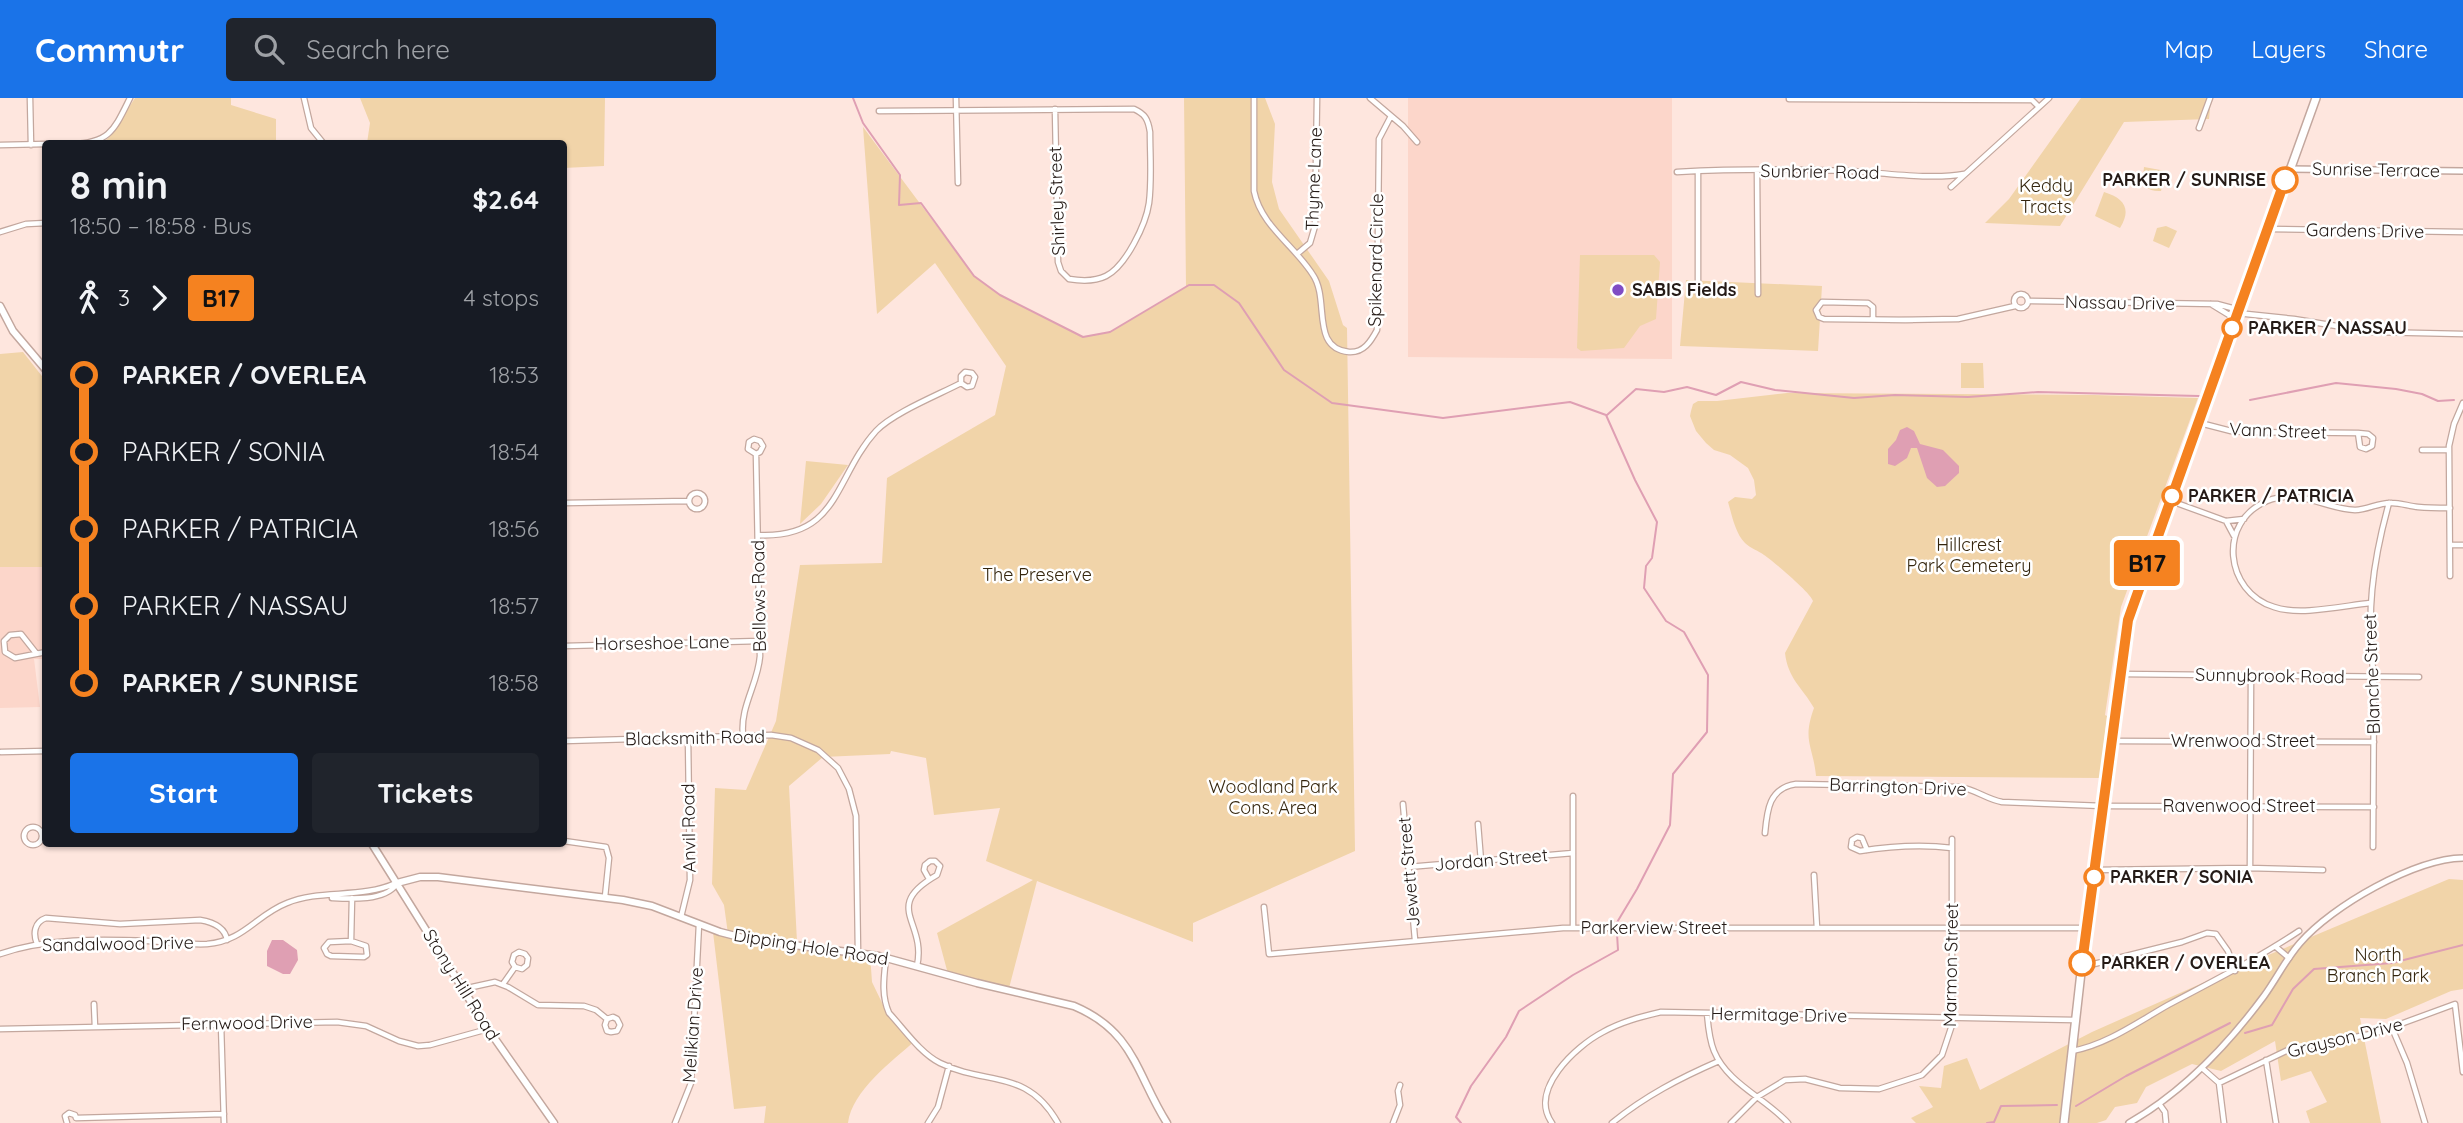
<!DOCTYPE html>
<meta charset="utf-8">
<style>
:root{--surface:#171b24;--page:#20242c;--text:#f1f3f6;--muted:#9ea1a6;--accent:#1a73e8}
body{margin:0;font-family:Quicksand,sans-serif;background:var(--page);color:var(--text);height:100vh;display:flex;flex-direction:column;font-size:26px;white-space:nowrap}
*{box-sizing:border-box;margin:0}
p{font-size:23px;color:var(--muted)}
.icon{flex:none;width:38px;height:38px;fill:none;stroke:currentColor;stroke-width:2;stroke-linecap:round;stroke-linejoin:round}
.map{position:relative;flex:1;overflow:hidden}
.panel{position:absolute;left:42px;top:42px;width:525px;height:707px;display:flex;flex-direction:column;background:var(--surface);border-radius:7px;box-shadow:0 2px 5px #0004}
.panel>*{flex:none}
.badge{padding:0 14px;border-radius:5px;font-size:24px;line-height:46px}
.map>.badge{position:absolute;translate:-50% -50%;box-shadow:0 0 0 4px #fff}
.legs{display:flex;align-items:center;gap:10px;height:77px;padding:0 28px;font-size:23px}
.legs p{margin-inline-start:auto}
.overview{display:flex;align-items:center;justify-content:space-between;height:119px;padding:0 28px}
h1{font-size:38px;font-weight:700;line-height:52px}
.cta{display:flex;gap:14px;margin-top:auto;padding:14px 28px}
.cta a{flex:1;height:80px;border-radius:7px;background:var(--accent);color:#fff;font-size:28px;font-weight:700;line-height:80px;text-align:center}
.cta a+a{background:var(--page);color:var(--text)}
ul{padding:0 28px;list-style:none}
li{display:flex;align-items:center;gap:24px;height:77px;font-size:26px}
li i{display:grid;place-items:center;width:10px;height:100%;margin:0 9px;background:currentColor}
li i::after{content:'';width:18px;height:18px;margin:-9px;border:5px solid;border-radius:50%;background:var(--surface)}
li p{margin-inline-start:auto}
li:first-child i{background:linear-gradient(#0000 50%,currentColor 0)}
li:last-child i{background:linear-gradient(currentColor 50%,#0000 0)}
header{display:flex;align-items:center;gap:42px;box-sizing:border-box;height:98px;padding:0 35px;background:var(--accent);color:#fff}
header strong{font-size:33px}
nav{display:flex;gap:38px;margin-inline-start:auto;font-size:24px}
.search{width:490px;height:63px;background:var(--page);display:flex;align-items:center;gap:18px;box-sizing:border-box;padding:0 24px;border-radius:7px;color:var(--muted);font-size:26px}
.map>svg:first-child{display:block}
.built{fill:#fcd6ca}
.green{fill:#f1d4a9}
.water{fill:#df9fb3}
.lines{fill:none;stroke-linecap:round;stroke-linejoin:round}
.stream{stroke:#df9fb3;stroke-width:2}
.minor-casing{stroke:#c3a79e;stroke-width:7}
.tertiary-casing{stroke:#c3a79e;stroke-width:8}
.secondary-casing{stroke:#c3a79e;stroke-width:9}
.primary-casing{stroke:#c3a79e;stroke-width:10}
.minor{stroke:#fff;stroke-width:4.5}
.tertiary{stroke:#fff;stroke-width:5}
.secondary{stroke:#fff;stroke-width:6}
.primary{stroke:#fff;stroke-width:7}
.line-1-casing{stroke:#fff;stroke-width:16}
.line-1{stroke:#f58220;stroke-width:10}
.stop-1-dot{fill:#fff;stroke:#f58220;stroke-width:3.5}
.poi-dot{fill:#804cc4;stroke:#fff;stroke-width:2.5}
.labels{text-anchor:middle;stroke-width:5;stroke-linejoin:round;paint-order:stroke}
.street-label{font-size:18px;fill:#251b17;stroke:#fff}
.stop-label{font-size:18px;font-weight:bold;fill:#251b17;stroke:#fff;text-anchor:start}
.park-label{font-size:18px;fill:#35260e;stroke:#fff}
.poi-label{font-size:18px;font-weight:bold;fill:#251b17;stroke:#fff;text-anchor:start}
</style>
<header>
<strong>Commutr</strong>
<div class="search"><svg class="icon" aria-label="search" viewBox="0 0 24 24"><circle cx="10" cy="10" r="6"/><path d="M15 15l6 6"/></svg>Search here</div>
<nav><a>Map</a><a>Layers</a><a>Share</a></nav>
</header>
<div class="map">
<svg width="2463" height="1025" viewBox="0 0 2463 1025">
<rect width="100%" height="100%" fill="#fee6de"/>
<path class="built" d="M1408 0H1672V261L1408 259Z
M0 469H45V561H34L40 609 0 610Z"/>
<path class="green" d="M135 0H231V7L276 21V45L102 46 111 37Z
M360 0H605L604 68 564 70V46L367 45 370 25Z
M1184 0H1265L1275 26 1272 84 1279 111 1329 183 1343 227 1347 230 1355 753 1193 825V844L1037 783 1008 894 948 876 937 835 1033 782 986 763 1000 710 934 717 926 660 891 653 890 656 823 659 789 688 797 844 830 847 870 856 872 884 884 909 915 943C892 963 852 993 848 1025H764L766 1008 734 1011 713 834 728 836 724 807 712 786 715 690 746 692 776 623 800 467 882 465 887 380 995 317 1006 268 935 165 877 216 863 29 974 178 1000 197 1083 239 1110 234 1186 189Z
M2081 0H2211L2209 21 2124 24 2060 128 1985 125 2009 101Z
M2144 69 2166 73 2161 93C2144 94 2142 84 2144 69Z
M2104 94C2124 100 2132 111 2120 130L2095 118Z
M2166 128 2177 133 2169 150 2153 143 2157 130Z
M1580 157H1654L1660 164 1656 221 1640 228 1624 250 1581 253 1577 250Z
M1686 182 1822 188 1818 253 1680 248Z
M23 254 45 282V469H0V256Z
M1961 265H1983L1984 290H1961Z
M1787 295 2094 297 2198 300 2121 509 2105 617 2107 618 2100 680 1816 678C1813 647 1802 643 1814 610 1802 589 1788 581 1785 555L1813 503C1811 495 1773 463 1764 457 1759 453 1750 450 1745 445 1735 435 1732 417 1728 404L1735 399 1752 401 1756 397 1754 382 1748 370 1730 357 1714 352 1706 345 1696 333 1690 318 1691 313 1693 306 1698 303H1717Z
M806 363 848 367 821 406 800 426Z
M2449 781 2463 782V891L2451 893 2386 921 2360 920 2381 1025H2310L2306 1013 2327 1004 2311 973 2281 983 2275 943 2221 973 2192 966 2146 989 2137 1005 2115 1009 2106 1022 2097 1025H1916L1911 1020 1933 1009 1919 988 1941 990 1944 968 1967 960 1980 992 2092 934 2216 879Z"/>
<path class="water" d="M1907 329 1914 333 1920 346 1943 352 1959 368V375L1945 388 1937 389 1927 380 1917 350H1911L1907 360 1895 368 1888 366V351L1896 342 1900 332Z
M272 842H283L297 852 298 862 290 876H283L267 868V853Z"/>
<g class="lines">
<path class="stream" d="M853 0 863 25 900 77 899 107 921 105 974 178 1000 197 1083 239 1110 234 1189 187H1214L1239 205 1284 272 1332 305 1443 320 1570 304 1606 317 1635 382 1657 424 1652 460 1646 468 1644 490 1666 523 1684 534 1708 577 1707 634 1673 676 1670 727 1637 791 1616 826
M2250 302 2336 285 2396 291 2422 296 2438 303 2454 302
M1607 317 1636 291 1664 294 1687 289 1716 297 1741 284 1775 292 1854 300 1895 297 1968 299 2038 294 2199 298
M2245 935 2272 927 2293 891 2314 871 2392 865 2463 847
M2076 1008 2126 978 2230 925
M1461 1025 1456 1019 1471 988 1506 939 1519 913 1573 877 1618 852 1617 836
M1987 1025 1994 1024 2001 1008 2057 1007"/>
<g class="minor-casing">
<path id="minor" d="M30 0 31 47
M304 0 311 30 324 46
M956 0 958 85
M1254 0V93C1261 128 1295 148 1313 177 1330 202 1310 250 1349 254 1364 255 1371 243 1377 232L1379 41 1391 18
M1370 0 1403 28 1417 44
M1789 1 2032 2 2039 9
M879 13 1134 11C1145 16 1148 21 1150 34 1150 57 1152 82 1149 105 1146 126 1126 168 1106 178 1094 184 1081 183 1069 181L1061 173 1058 164 1055 11
M2199 30 2210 0
M72 46C110 45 114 32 130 0
M0 47 46 46
M1757 72 1758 196
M1698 73V195
M1677 74C1734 71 1793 71 1850 73 1884 75 1932 82 1964 76
M1951 89 2049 0
M2268 131 2463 134
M0 134 26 126 46 125
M1297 156 1310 145 1315 128 1317 0
M2014 203a7 7 0 1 1 14 0a7 7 0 1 1-14 0Z
M2028 203 2217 206 2232 210 2237 215
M2211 206 2229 217 2237 215 2294 221 2373 234 2463 236
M1873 221V209L1868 205 1822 204 1816 212 1819 219 1824 221 1912 222
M1899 222 1958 221 2015 208
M2200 325 2231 333 2245 334 2358 335 2368 336 2373 340 2372 348 2366 351 2360 349 2358 335
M2422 352H2449
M689 403a8 8 0 1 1 16 0a8 8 0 1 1-16 0Z
M2171 403 2226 423 2244 421
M564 405 689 403
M2226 423 2234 438
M758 437C840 441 834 379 876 333 893 315 938 297 961 285L967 289 972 288 975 279 972 275 965 274 961 278V285
M2450 447H2463
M2450 478 2449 348 2454 326 2463 305
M2370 505C2342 508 2300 518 2274 509 2225 494 2217 424 2267 403 2300 390 2325 411 2355 412 2368 412 2379 404 2392 405 2400 405 2409 408 2418 409 2429 410 2439 410 2450 410
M564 548 760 543
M36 555 21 536 10 537 4 543 5 554 15 560 46 554
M2121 576 2419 579
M743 637C740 608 758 586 760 558L756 356 760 354 763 348 760 343 754 341 749 344 748 351 756 356
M564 643 771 637 791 640 818 652 838 670 849 691 856 718 858 855
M2112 643 2374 644
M1 654 46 653
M1403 706 1415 842
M2104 708 2374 709
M1478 726 1481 763
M24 738a9 9 0 1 1 18 0a9 9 0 1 1-18 0Z
M1765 735C1767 712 1769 690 1796 686L1959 689C1975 691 1986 701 2002 704L2103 708
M564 743 606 749 609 760 605 799
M2373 749 2374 580C2366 517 2372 466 2389 405
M1867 752 1862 740 1857 739 1852 742 1851 749 1860 753C1892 748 1920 746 1952 750
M1408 769 1573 755
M2250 770 2251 578
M2095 772 2248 770 2323 772
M1814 777 1817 830
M332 800C351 801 384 803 396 787
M1264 809 1269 856 1563 830H2086
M681 819 690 782 688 639
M1573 830V698
M351 843 366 848 367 857 364 859 331 858 327 856 324 850 329 844 351 843 352 800
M37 846C33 836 34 824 46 820L120 826 200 822C212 824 225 829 227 842
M2276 849 2289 860
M0 856C46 840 100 841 148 843 168 844 188 847 207 846 244 843 256 817 287 805 320 791 361 801 396 785
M886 860C884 879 881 897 889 915 904 931 920 955 940 965 987 988 1027 970 1058 1025
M917 868C927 823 881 809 937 777L940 768 935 763H930L925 767 924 772 929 781
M2082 869 2182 844 2207 835 2216 836 2228 853 2235 873
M503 886 515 869 512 864 514 857 519 854 525 856 528 860 527 867 522 871 515 869
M463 891 495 884 508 889 538 907 584 908 596 912 607 921 605 927 607 933 611 934 617 933 620 927 617 921 613 919 607 921
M94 906 95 929
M1707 915C1708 927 1709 941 1714 953 1727 985 1765 1000 1788 1025
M221 926 224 1025
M2392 930 2407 965 2425 1025
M0 931 337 924 366 928 399 943 418 948 430 947 488 931
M2072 953C2106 947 2138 924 2168 907 2213 883 2257 861 2299 833
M2266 962 2276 1025
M2202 970 2219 985 2288 952 2376 935 2455 906 2463 974
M2219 985 2224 1025
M2160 1007 2165 1014 2166 1025
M67 1025 65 1018 69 1015 75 1017 76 1020 224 1016
M675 1025 691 985 699 826
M928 1025 938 1009 949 968
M1393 1025 1400 1007 1398 993 1400 987
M1552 1025C1528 992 1576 948 1603 934 1621 924 1640 919 1661 914L2075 922
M1612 1025C1645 998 1680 980 1719 963
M1731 1025 1757 999 1785 982 1805 981 1840 990 1879 991 1922 977 1942 957 1952 927V741"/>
</g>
<g class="tertiary-casing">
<path id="tertiary" d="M2289 71 2463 73
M2129 1025C2183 994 2227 948 2264 898 2277 880 2286 861 2300 845 2332 808 2414 761 2463 760"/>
</g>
<g class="secondary-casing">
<path id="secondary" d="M0 208 13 233 46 272
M372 746 488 931 554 1025
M397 785 420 779H438L623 802 652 808 720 834 747 841 879 858 977 885 1074 908C1135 934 1136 976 1167 1025"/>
</g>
<g class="primary-casing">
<path id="primary" d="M2064 1025 2086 830 2128 522 2316 0"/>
</g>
<use href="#minor" class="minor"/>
<use href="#tertiary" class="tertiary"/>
<use href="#secondary" class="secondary"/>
<use href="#primary" class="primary"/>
</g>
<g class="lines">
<g class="line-1-casing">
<path id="line-1" d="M2082 865 2128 522 2285 82"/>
</g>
<use href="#line-1" class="line-1"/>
</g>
<g class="stop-1-dot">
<circle cx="2285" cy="82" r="12"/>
<circle cx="2232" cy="230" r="9"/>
<circle cx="2172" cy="398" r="9"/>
<circle cx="2094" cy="779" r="9"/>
<circle cx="2082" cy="865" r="12"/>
</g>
<circle class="poi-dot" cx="1618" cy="192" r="7"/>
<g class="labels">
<g class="street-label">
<text transform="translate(2376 72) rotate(1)" y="6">Sunrise Terrace</text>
<text transform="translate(1820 74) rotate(1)" y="6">Sunbrier Road</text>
<text transform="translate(1314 81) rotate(-88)" y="6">Thyme Lane</text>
<text transform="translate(1057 103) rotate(-92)" y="6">Shirley Street</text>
<text transform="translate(2365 133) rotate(1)" y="6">Gardens Drive</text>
<text transform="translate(1376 162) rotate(-89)" y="6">Spikenard Circle</text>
<text transform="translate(2120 205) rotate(1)" y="6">Nassau Drive</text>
<text transform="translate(2278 333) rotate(2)" y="6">Vann Street</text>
<text transform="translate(759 498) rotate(-91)" y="6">Bellows Road</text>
<text transform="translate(662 545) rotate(-1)" y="6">Horseshoe Lane</text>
<text transform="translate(2372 576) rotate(-92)" y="6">Blanche Street</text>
<text transform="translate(2270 578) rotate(1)" y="6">Sunnybrook Road</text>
<text transform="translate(695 640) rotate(-1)" y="6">Blacksmith Road</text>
<text x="2243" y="649">Wrenwood Street</text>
<text transform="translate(1898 689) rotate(2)" y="6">Barrington Drive</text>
<text x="2239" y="714">Ravenwood Street</text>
<text transform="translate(689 730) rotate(-91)" y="6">Anvil Road</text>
<text transform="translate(1491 762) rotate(-5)" y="6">Jordan Street</text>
<text transform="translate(1409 774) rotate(-95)" y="6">Jewett Street</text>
<text x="1654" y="836">Parkerview Street</text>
<text transform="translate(118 846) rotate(-1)" y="6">Sandalwood Drive</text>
<text transform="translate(811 849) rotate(9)" y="6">Dipping Hole Road</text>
<text transform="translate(1951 867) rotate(-89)" y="6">Marmon Street</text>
<text transform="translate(461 887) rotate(58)" y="6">Stony Hill Road</text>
<text transform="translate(1779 917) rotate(1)" y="6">Hermitage Drive</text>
<text transform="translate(247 925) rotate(-1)" y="6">Fernwood Drive</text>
<text transform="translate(693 927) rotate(-86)" y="6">Melikian Drive</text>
<text transform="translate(2345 940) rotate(-14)" y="6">Grayson Drive</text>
</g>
<g class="stop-label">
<text x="2266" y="88" text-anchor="end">PARKER / SUNRISE</text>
<text x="2248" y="236">PARKER / NASSAU</text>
<text x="2188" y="404">PARKER / PATRICIA</text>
<text x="2110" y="785">PARKER / SONIA</text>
<text x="2101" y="871">PARKER / OVERLEA</text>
</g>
<g class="park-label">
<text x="2046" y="94">Keddy<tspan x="2046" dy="21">Tracts</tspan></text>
<text x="1969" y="453">Hillcrest<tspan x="1969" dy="21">Park Cemetery</tspan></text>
<text x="1037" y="483">The Preserve</text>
<text x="1273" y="695">Woodland Park<tspan x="1273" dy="21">Cons. Area</tspan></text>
<text x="2378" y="863">North<tspan x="2378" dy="21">Branch Park</tspan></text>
</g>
<g class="poi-label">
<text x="1632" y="198">SABIS Fields</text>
</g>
</g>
</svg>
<b class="badge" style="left:2147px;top:465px;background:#f58220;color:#111">B17</b>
<section class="panel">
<div class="overview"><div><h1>8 min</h1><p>18:50 – 18:58 · Bus</p></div><b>$2.64</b></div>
<div class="legs"><svg class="icon" aria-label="walk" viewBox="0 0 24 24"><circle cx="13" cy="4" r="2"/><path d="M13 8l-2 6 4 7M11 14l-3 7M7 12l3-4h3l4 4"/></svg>3<svg class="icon" aria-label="forward" viewBox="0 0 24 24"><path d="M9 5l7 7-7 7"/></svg><b class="badge" style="background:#f58220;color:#111">B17</b><p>4 stops</p></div>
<ul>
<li><i style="color:#f58220"></i><b>PARKER / OVERLEA</b><p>18:53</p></li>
<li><i style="color:#f58220"></i><span>PARKER / SONIA</span><p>18:54</p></li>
<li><i style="color:#f58220"></i><span>PARKER / PATRICIA</span><p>18:56</p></li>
<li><i style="color:#f58220"></i><span>PARKER / NASSAU</span><p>18:57</p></li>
<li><i style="color:#f58220"></i><b>PARKER / SUNRISE</b><p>18:58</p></li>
</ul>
<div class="cta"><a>Start</a><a>Tickets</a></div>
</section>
</div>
